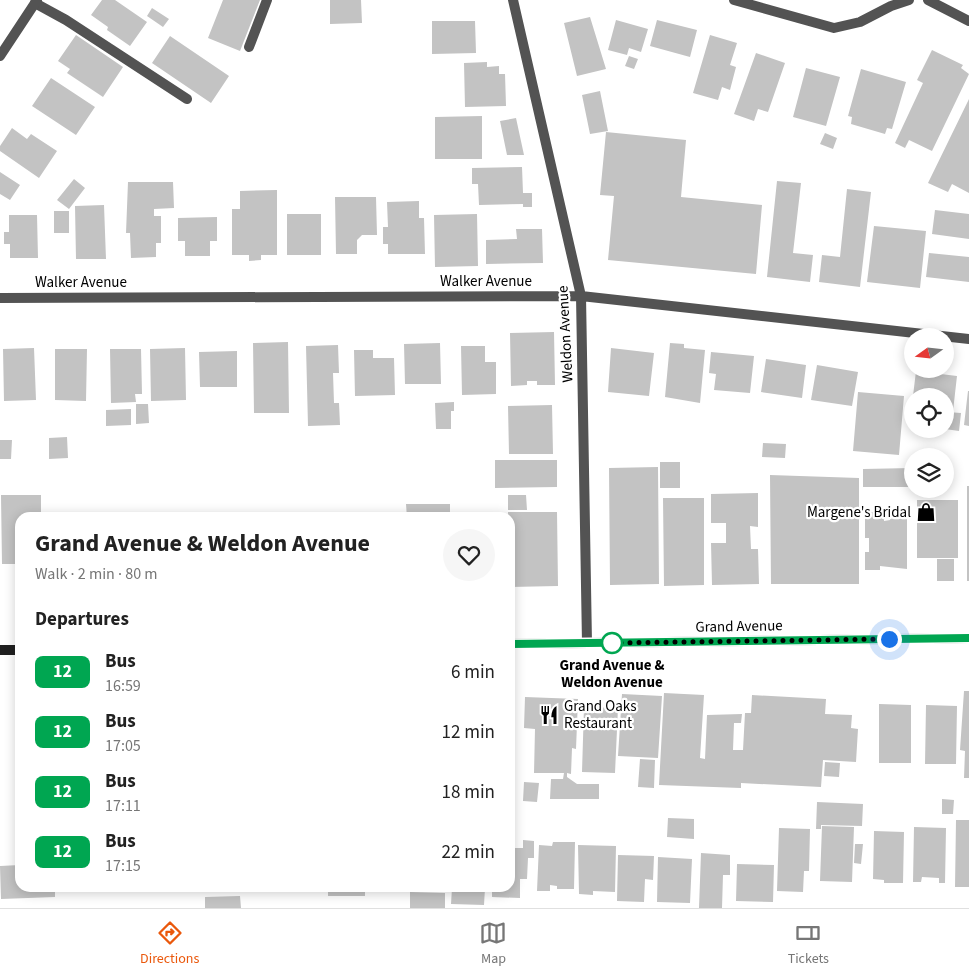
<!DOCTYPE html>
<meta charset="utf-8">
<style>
:root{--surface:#fff;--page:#f6f6f6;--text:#222;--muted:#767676;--line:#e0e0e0;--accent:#ea580c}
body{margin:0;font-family:"Source Sans 3",sans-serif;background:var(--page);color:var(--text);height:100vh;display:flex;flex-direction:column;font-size:19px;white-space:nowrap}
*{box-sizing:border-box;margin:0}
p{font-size:16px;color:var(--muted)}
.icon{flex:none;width:28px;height:28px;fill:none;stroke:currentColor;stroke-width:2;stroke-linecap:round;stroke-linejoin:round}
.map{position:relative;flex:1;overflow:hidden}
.panel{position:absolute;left:15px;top:512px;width:500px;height:380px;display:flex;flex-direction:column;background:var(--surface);border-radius:15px;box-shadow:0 2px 12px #0003}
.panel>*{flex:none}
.badge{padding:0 10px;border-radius:8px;font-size:18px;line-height:32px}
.needle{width:32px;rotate:255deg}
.controls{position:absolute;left:904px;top:328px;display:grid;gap:10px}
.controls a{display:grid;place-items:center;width:50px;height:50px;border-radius:50%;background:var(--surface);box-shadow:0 2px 12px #0003;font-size:25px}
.you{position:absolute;width:25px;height:25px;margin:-12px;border:4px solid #fff;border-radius:50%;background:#1a73e8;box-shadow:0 0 0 8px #1a73e833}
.map>.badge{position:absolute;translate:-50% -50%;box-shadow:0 0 0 2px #fff}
h2{padding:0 20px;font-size:19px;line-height:45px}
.round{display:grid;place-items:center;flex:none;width:52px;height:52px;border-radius:26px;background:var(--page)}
.overview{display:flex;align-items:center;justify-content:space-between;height:85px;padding:0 20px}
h1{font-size:24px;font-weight:700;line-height:38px}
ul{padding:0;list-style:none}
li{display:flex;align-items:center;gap:15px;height:60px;padding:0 20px}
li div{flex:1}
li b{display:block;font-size:19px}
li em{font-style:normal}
li .badge{min-width:55px;font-weight:700;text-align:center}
.menu{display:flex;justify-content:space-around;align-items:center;height:70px;border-top:1px solid var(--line);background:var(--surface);font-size:14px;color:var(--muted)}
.menu a{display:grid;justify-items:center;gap:2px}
.menu .current{color:var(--accent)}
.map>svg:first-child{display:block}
.building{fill:#c3c3c3}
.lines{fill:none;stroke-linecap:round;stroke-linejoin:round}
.service{stroke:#535353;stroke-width:10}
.minor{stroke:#535353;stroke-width:10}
.secondary{stroke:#202020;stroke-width:10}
.line-casing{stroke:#fff;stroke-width:11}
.line{stroke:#00a651;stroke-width:8}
.walk{stroke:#000;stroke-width:5;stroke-dasharray:0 9}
.stop-dot{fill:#fff;stroke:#00a651;stroke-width:2.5}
.labels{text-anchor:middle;stroke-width:4.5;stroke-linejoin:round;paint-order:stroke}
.street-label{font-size:15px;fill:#000;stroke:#fff}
.poi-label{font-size:15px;fill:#000;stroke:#fff;text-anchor:end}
.stop-label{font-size:15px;font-weight:bold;fill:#000;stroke:#fff}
</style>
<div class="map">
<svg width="969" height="908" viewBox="0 0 969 908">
<rect width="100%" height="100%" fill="#fff"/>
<path class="building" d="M102 0H115L147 22 130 46 107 30 108 27 91 15Z
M223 0H260L240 51 208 38Z
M330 0H361L362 23 330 24Z
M152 8 169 19 163 27 147 16Z
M590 17 606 69 577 76 564 23Z
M616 20 648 29 641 52 629 48 627 55 608 50Z
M657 20 697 30 690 57 650 46Z
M432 21H475L476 53 432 54Z
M76 35 123 67 103 97 67 73 70 69 58 61Z
M710 35 737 43 730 65 736 67 730 90 722 87 718 100 693 93Z
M170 36 229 76 211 103 152 63Z
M932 50 963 65 961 68 969 74 932 151 909 140 905 148 895 143 923 83 917 80Z
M756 53 785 63 768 112 758 109 754 121 734 114Z
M629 56 638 59 634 69 625 66Z
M487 62V67L499 66V74H505L506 106 465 107 464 63Z
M806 68 840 77 826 126 793 117Z
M861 69 906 82 892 129 887 128 885 134 851 124 852 117 848 116Z
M51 78 95 107 76 135 32 106Z
M600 91 608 131 590 134 582 95Z
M969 99V193L952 184 948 192 928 183Z
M482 116V159H435V117Z
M516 118 524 155H507L500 121Z
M12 128 27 139 31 134 57 151 39 178 0 151V146Z
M606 132 686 140 681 197 762 205 756 274 608 260 614 196 600 195Z
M825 133 837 138 833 149 820 144Z
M522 167 523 193H532V207H523V204L479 205 478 184H472V168Z
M0 172 20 185 10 200 0 194Z
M74 179 85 188 69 209 57 200Z
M777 181 801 183 793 253 813 255 810 282 767 277Z
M128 182H173L174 208 154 209V216H161V243H156V257L131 258 130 233H126Z
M847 189 871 192 860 287 819 282 822 255 840 257Z
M277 190V255H261V260L249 261V255H232V209H240V191Z
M335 197H376L377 235H362L357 240V254H336Z
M419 201V218H424L425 254H388V244H383V227H388L387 202Z
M104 205 106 259H76L75 206Z
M935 210 969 214V239L932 234Z
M54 211H69V233H54Z
M287 214H321V255H287Z
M477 214 478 266 435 267 434 215Z
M9 215H37L38 258H10V244H4V232H9Z
M217 217V241H210V256H185V241H178V218Z
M874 226 926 231 920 288 867 282Z
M516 229H542L543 263 486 264V240L517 239Z
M929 253 969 257V282L926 277Z
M554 332 555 385H537V381H527V385L511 386 510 333Z
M288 342 289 413H254L253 343Z
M440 343 441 384H405L404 344Z
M670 343 684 344V348L705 350 700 403 665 397Z
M338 345 339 373H333L334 403H339L340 425 308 426 306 346Z
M461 346H485V362H496V394L462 395Z
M34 348 36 400 4 401 3 349Z
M185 348 186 400 151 401 150 349Z
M611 348 654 353 649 396 608 392Z
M55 349H87L86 401 55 400Z
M110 349H141L142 394H135L136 402 111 403Z
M354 350H373V358H394L395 395 355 396Z
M237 351V387H200L199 352Z
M711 352 754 356 750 393 714 390 716 374 709 373Z
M766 359 806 365 802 398 761 392Z
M817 365 858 372 852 406 811 400Z
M916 371 957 376 953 411 945 410V396H913Z
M968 391H969V426L964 425Z
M858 392 904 396 899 455 853 451Z
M454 402V411H451V429H436L435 403Z
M136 404H148L149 423 136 424Z
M552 405 553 454H509L508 406Z
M131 409V425L106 426V410Z
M947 412 961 413 959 431 945 429Z
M67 437 68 458 49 459V438Z
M0 440H12L11 459H0Z
M763 443 786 444 785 458 762 457Z
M495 460H557V487L495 488Z
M660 462H680V488H660Z
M658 467 659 584 610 585 609 468Z
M912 468V487H863V469Z
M770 475 859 478V584H771Z
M967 486H969V581H967Z
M758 493V527L750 526 751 549H758L759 584 712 585 711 543H726V523H711V494Z
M1 495H41V518H20V564H2Z
M508 495H526L527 510H508Z
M663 498H704V585L664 586Z
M917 500H958V558H917Z
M406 504H450V518H407Z
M240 512V518H223V513Z
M508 512H557L558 586 510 587Z
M865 512H884V521L890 520V512H907V569L880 566V570H865V552H869V538H865Z
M937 559H954V581H937Z
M964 691H969V778H964L965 751 960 750Z
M664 693 704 695 700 758 705 759 707 715 742 714 741 723H734L733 750H743L745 713H751L752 695 826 699 825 714 852 715 851 728 858 729 856 762 823 760 821 787 741 783V788L659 785Z
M622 694 662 696 658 758 618 756Z
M525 697 578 699 576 749 572 748 571 774 567 773V777L577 784H599V799H550L551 779H563L564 773H534L535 729 524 728Z
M879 704 911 705V763H879Z
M926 705 957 706 956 764H925Z
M584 707 618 708 615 773 582 772Z
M640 759 655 760 654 788 638 787Z
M825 762 840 763 839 777 824 776Z
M524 782 539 783 537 802 523 801Z
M942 799 954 800 953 814H942Z
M817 802 863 804 862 826 821 825V829H816Z
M668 818 694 819V839L667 837Z
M956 820H969V887H955Z
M822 826 854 827 852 882 820 881Z
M914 827 946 828 945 883H939V878L922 877 921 882H913Z
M779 828 810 829 809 871H804L803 892 777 891Z
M874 831 904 832 903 883H884V880L873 879Z
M510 840 514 841V848H523V840L534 841V858H528L527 879H520V898L492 897V888H510Z
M553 842H575L574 889H557V886L550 885V891H537L539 845 552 846Z
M855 844H863L861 864 854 863Z
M578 845 616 846 615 892 593 891V895L579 894Z
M701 853 730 855V875H723L722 908H699Z
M618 855 654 856 653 880 645 879 644 902 617 901Z
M658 857 692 859 690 903 657 902Z
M737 864 774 865 773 902 736 901Z
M20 865V888H55V897L1 899 0 866Z
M328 888H365V896H328Z
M452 888H485L484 905 451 904Z
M410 892 445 893V908H410Z
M240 896 241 908H205V897Z"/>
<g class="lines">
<path class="service" d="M35 3 66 20 187 99
M249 47 267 0"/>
<path class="minor" d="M513 0 581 296 587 643
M734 0 834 28 860 22 891 6 909 0
M928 0 969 21
M0 56 37 0
M0 298 581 296 969 339"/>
<path class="secondary" d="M510 644 969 638
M0 650H20"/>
</g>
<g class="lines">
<g class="line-casing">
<path id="line" d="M510 644 969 638"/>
</g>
<use href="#line" class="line"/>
<path class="walk" d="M612 643 889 639"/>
</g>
<defs>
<g id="shop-bare" transform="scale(1.5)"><path d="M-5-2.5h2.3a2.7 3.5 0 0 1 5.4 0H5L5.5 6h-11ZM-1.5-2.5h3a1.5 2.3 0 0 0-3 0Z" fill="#000" stroke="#fff" stroke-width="2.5" paint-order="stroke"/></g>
<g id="restaurant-bare" transform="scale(1.5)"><path d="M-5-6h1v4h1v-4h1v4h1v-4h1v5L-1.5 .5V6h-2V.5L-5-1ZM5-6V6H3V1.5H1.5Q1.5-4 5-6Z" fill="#000" stroke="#fff" stroke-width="2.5" paint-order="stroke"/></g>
</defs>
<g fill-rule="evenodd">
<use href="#shop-bare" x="926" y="512"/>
<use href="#restaurant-bare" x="549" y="715"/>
</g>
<circle class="stop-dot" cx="612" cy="643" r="10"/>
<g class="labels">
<g class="street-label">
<text x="486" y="286">Walker Avenue</text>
<text x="81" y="287">Walker Avenue</text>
<text transform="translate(565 334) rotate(-93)" y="5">Weldon Avenue</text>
<text transform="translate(739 626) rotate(-1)" y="5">Grand Avenue</text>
</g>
<g class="poi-label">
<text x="911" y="517">Margene's Bridal</text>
<text x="564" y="711" text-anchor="start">Grand Oaks<tspan x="564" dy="17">Restaurant</tspan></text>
</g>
<g class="stop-label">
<text x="612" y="670">Grand Avenue &amp;<tspan x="612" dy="17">Weldon Avenue</tspan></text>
</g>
</g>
</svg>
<div class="controls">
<a><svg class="needle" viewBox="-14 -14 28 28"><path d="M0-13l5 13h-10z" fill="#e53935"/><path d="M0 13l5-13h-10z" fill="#767676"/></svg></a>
<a><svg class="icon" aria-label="locate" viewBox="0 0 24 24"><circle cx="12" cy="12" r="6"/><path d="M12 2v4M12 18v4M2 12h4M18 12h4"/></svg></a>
<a><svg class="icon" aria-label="layers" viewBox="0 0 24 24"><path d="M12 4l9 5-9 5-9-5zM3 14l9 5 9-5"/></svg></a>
</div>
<div class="you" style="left:889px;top:639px"></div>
<section class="panel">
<div class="overview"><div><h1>Grand Avenue &amp; Weldon Avenue</h1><p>Walk · 2 min · 80 m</p></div><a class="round"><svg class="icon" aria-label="heart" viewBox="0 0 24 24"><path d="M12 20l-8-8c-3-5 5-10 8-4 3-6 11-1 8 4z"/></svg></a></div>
<h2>Departures</h2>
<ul>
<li><span class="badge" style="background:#00a651;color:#fff">12</span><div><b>Bus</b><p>16:59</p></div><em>6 min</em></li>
<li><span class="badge" style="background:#00a651;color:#fff">12</span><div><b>Bus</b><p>17:05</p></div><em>12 min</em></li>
<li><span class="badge" style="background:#00a651;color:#fff">12</span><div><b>Bus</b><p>17:11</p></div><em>18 min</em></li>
<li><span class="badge" style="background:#00a651;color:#fff">12</span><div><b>Bus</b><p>17:15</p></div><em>22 min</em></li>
</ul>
</section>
</div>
<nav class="menu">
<a class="current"><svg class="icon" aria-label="directions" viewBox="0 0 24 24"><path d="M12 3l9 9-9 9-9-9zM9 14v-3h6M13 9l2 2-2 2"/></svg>Directions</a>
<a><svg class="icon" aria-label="map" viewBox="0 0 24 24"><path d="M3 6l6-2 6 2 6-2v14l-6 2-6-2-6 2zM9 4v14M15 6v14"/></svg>Map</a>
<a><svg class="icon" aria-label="tickets" viewBox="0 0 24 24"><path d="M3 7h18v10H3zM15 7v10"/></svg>Tickets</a>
</nav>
